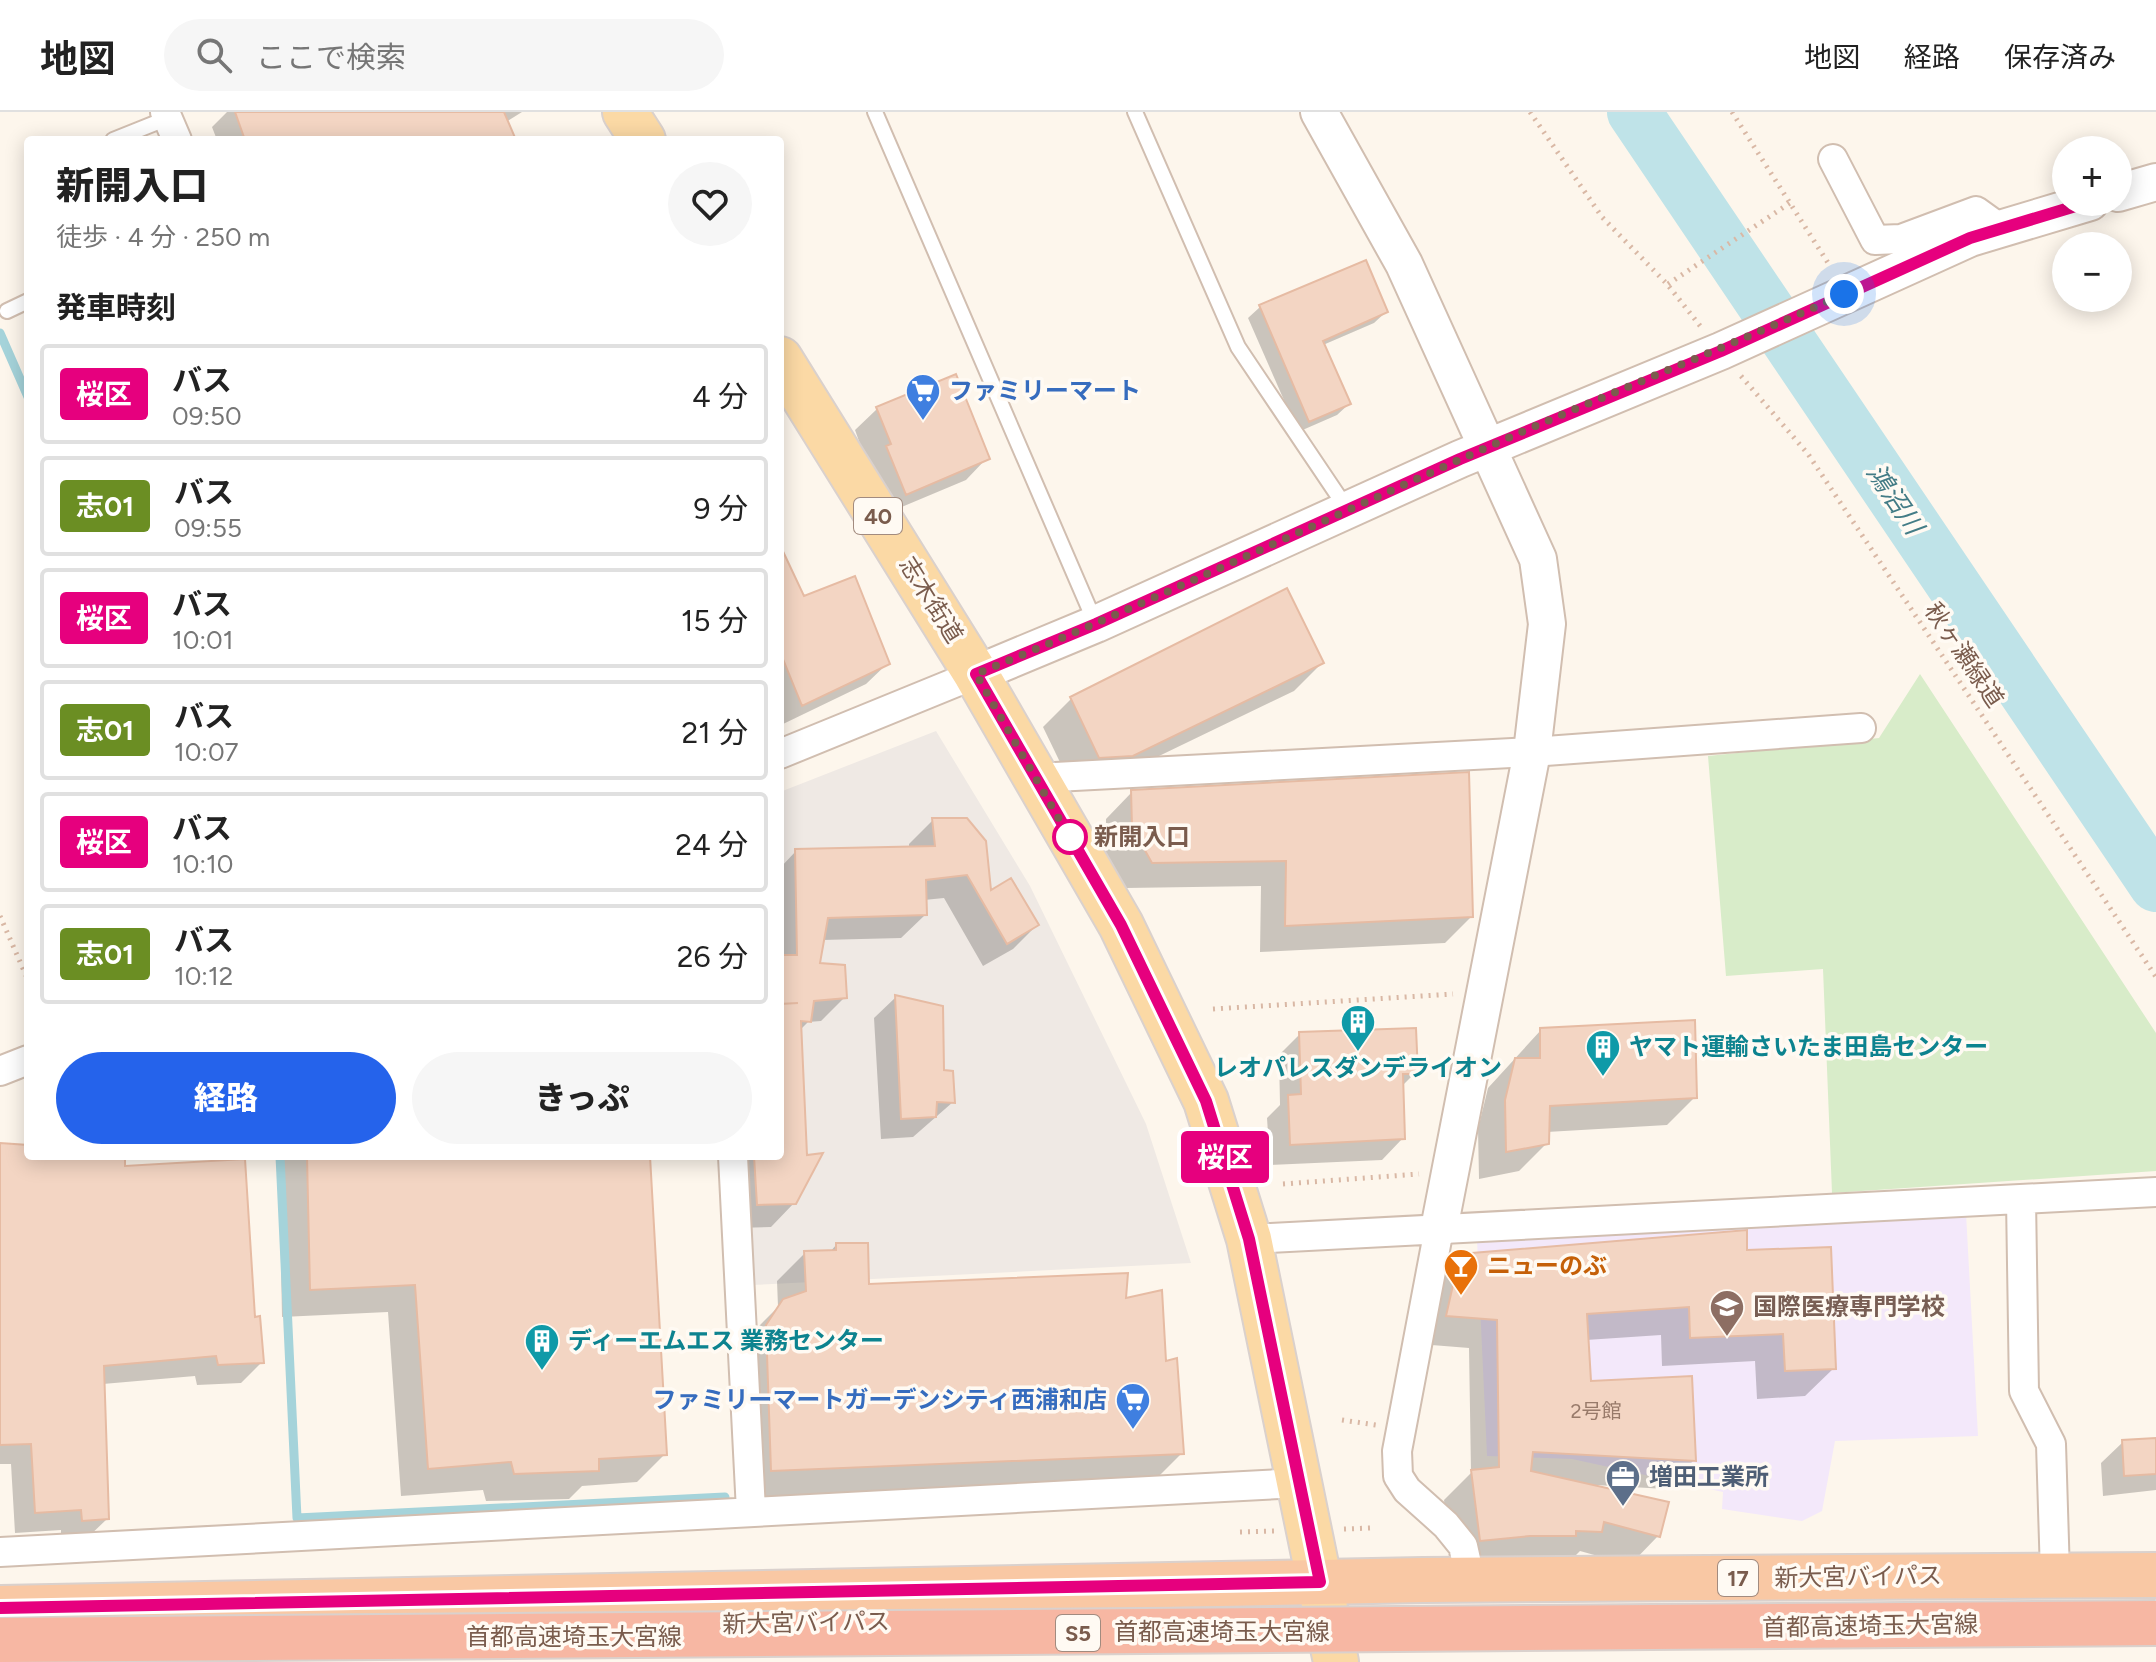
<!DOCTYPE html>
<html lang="ja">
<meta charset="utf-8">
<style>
:root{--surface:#fff;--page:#f6f6f6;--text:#222;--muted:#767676;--line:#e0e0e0;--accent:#2563eb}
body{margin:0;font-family:Figtree,"Noto Sans JP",sans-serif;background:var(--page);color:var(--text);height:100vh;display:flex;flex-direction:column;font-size:30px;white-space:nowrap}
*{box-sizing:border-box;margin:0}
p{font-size:26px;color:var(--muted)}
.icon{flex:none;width:44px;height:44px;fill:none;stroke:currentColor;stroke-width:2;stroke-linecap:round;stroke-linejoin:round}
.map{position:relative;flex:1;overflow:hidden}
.side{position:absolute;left:24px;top:24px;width:760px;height:1024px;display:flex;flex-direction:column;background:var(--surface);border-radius:8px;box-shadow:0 4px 20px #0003}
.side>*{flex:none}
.badge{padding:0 16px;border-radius:6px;font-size:28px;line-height:52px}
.tools{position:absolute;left:2052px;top:24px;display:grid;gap:16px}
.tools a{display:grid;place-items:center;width:80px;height:80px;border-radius:50%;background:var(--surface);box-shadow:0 4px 20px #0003;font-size:40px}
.you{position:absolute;width:40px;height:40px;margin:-20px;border:6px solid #fff;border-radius:50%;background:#1a73e8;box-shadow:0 0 0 12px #1a73e833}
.map>.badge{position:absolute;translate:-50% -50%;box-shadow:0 0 0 4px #fff}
h2{padding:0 32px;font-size:30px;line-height:72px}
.round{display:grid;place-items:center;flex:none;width:84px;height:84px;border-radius:42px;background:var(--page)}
.overview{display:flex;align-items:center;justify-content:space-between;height:136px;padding:0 32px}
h1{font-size:38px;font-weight:800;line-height:60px}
.primary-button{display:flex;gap:16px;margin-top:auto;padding:16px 32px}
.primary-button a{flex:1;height:92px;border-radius:48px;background:var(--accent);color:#fff;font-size:32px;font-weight:800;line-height:92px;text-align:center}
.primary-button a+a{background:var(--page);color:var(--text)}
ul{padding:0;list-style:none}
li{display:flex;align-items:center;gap:24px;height:100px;margin:0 16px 12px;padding:0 16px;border:4px solid var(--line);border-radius:8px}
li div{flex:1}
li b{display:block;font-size:30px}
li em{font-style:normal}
li .badge{min-width:88px;font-weight:700;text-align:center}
header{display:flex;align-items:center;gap:48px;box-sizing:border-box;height:112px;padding:0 40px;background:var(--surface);border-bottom:2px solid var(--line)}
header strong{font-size:38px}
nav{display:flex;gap:44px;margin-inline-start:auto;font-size:28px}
.search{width:560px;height:72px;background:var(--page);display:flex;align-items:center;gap:20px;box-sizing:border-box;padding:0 28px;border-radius:44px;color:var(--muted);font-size:30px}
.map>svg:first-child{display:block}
.industrial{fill:#efe9e4}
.education{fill:#f3e8fa}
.green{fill:#d8ecc9}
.shadow{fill:#0003}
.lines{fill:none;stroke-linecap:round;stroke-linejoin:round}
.stream{stroke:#a5d3da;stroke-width:9}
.river{stroke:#bfe3e8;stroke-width:54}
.building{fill:#f3d5c3;stroke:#e6bba3;stroke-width:2}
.service-casing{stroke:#d1beb0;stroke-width:18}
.minor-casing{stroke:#d1beb0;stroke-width:32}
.tertiary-casing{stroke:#d1beb0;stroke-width:40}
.primary-casing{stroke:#dad1cd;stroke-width:48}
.trunk-casing{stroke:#dad1cd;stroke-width:48}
.path{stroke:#d9b8a5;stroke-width:5;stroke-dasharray:2 6;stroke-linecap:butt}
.service{stroke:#fff;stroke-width:14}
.minor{stroke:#fff;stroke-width:28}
.tertiary{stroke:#fff;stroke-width:36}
.primary{stroke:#fbd9a5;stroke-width:44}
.trunk{stroke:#f9c8a4;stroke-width:44}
.motorway-bridge-casing{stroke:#dad1cd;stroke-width:48;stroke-linecap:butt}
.motorway-bridge{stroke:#f7b7a3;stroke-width:44}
.line-casing{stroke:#fff;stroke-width:18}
.line{stroke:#e6007e;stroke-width:12}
.walk{stroke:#7a5c4d;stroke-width:8;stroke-dasharray:0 14.4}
.stop-dot{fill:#fff;stroke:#e6007e;stroke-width:4}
.labels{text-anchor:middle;stroke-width:7;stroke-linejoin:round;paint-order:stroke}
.number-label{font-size:20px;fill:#987a6a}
.shield{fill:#fffaf3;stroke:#a28b7f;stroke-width:2}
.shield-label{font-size:22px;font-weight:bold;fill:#7a5c4d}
.shop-label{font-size:24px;font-weight:bold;fill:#366cbe;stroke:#fffaf3;text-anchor:start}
.street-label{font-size:24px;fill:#7a5c4d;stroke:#fffaf3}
.stop-label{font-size:24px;font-weight:bold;fill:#7a5c4d;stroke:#fffaf3;text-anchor:start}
.culture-label{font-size:24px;font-weight:bold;fill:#0d838f;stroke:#fffaf3;text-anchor:start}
.food-label{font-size:24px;font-weight:bold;fill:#c56008;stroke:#fffaf3;text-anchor:start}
.education-label{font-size:24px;font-weight:bold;fill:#785e54;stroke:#fffaf3;text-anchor:start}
.service-label{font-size:24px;font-weight:bold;fill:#4e5e75;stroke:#fffaf3;text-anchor:start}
.water-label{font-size:26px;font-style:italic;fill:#437c86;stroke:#fffaf3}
</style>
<header>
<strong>地図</strong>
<div class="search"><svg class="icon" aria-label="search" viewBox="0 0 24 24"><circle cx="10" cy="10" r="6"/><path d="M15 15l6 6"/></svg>ここで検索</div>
<nav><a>地図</a><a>経路</a><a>保存済み</a></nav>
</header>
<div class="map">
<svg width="2156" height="1550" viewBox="0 0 2156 1550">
<rect width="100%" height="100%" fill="#fdf6ec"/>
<path class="industrial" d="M936 619 1030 774 1146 1012 1191 1151 752 1173 746 1044H780V680Z"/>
<path class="education" d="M1966 1101 1978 1324 1835 1329 1822 1399 1802 1409 1722 1397 1723 1380 1572 1347 1487 1344 1477 1128Z"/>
<path class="green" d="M1920 562 2156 921V1059L1832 1081 1823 857 1726 864 1708 644 1879 626Z"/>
<path class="shadow" d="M227 0H522L506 10 513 28H217L212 15Z
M1365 150 1386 200 1374 211 1323 233 1349 292 1337 303 1298 320 1248 206 1260 195Z
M953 265 987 346 966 368 885 402 855 318 877 297Z
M780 441 803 487 888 551 866 572 781 613Z
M1322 551 1294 579 1103 671 1071 673 1043 615 1071 587Z
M1132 680 1471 805 1445 831 1260 840 1261 774 1126 776 1106 742V707Z
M933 708 989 781 1037 813 1013 837 983 854 944 786 924 788 925 803 901 826 822 828 818 853 845 885 821 909 808 910 799 919 795 1090 771 1115 734 1116 730 1044H780V756L796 739 909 737V732Z
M896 885 942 960 953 990 913 1025 881 1027 874 906Z
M1541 918 1695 985 1667 1013 1547 1020V1031L1519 1059 1479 1067 1478 1017 1488 976Z
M1300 922 1415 961 1401 975 1403 1026 1382 1048 1270 1053 1267 1006 1280 993 1279 943Z
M0 1033 28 1035V1044H123V1056L253 1207 262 1250 241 1271 197 1273 195 1264 103 1272 107 1407 85 1428 61 1429V1418L15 1421 11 1352H0Z
M279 1044H648L665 1342 637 1370 582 1374 569 1387 486 1389 483 1378 401 1384 388 1200 282 1205Z
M836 1133 867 1174 1123 1188 1164 1252 1182 1341 1154 1369 743 1386 755 1218 778 1195 777 1169 805 1141 830 1140Z
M1746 1141 1834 1256 1805 1284 1757 1287 1755 1249 1662 1254 1661 1223 1586 1228 1589 1271 1694 1348 1666 1377 1595 1373 1658 1424 1630 1453 1580 1439 1571 1448 1452 1457 1444 1388 1471 1361 1469 1236 1419 1232 1432 1173 1461 1144Z
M2156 1328V1378L2103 1384 2101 1351 2123 1330Z"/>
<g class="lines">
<path class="stream" d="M0 221 28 285
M2072 649 2090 639
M280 1044 297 1406 725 1385"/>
<path class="river" d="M1634 0 2156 773"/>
</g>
<path class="building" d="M235 0H504L516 28H245Z
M1366 148 1388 200 1323 229 1351 292 1309 310 1259 193Z
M956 262 990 347 906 383 886 334 891 332 876 295Z
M780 433 804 484 855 464 890 552 802 594 780 540Z
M1287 476 1324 551 1133 644 1099 646 1070 585Z
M1469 660 1473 805 1285 814 1286 749 1152 751 1132 715 1131 678Z
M932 706H967L986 729 991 778 1011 766 1039 813 1007 832 967 763 926 768 927 803 828 806 820 851 845 853 847 886 814 889 811 910 801 909 807 1043 823 1041 796 1092 757 1093 754 1044H780V892L798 891 780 892V843H797L795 737 935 734Z
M895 883 943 894 944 958 953 959 955 991 937 990 936 1005 901 1007Z
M1695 908 1697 986 1550 994 1549 1032 1506 1040 1505 988 1515 946H1540V916Z
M1416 916 1418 962H1403L1405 1027 1290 1033 1288 983 1301 982 1299 920Z
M0 1031 28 1033V1044H125V1054L245 1047 255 1205 260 1204 264 1251 218 1253 216 1244 104 1254 109 1407 82 1409 81 1398 35 1401 31 1332 0 1333Z
M307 1044H650L667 1343 599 1347V1359L514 1362 511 1350 428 1357 415 1173 310 1178Z
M1747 1118V1138L1831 1135 1836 1257 1785 1259 1783 1222 1690 1226 1689 1195 1587 1202 1591 1269 1692 1264 1696 1349 1533 1340 1531 1359 1669 1390 1660 1425 1604 1410 1602 1420 1576 1419V1424H1530L1480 1429 1471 1358 1499 1355 1497 1208 1446 1204 1460 1142Z
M836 1131H868L869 1172 1128 1161 1126 1186 1162 1178 1166 1249 1177 1246 1184 1342 771 1359 766 1213 783 1187 806 1179 804 1139 836 1138Z
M2156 1326V1362L2124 1364 2122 1328Z"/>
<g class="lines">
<g class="service-casing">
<path id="service" d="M875 0 1095 510
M1135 0 1238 235 1347 397
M113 28 168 6
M7 199 28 189"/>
</g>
<g class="minor-casing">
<path id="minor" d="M165 0 177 28
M1833 47 1875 128 1901 127 1976 99 2001 117
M780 642 976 562
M1036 666 1532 640 1861 616
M0 959 28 948
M733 1044 751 1399
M2021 1087 2024 1279 2051 1332 2055 1462
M1439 1117 1397 1339 1398 1364 1407 1378 1446 1413 1463 1434 1471 1470
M1249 1127 2156 1080
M0 1440 1299 1371"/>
</g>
<g class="tertiary-casing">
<path id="tertiary" d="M1319 0 1404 152 1538 447 1547 512 1532 640 1439 1117
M2118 81 2156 70
M976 562 1096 512 1460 347 1721 239 1970 126 2090 90"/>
</g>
<g class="primary-casing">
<path id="primary" d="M625 0 643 28
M780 247 976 562 1121 813 1206 989 1249 1127 1336 1550"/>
</g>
<g class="trunk-casing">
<path id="trunk" d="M0 1496 1423 1468 2156 1463"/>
</g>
<path class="path" d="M1530 0 1602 105 1667 172 1701 215
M1732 0 1830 154
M1668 172 1790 91
M1741 264 1808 342 2156 865
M0 804 28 868
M1213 897 1453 882
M1283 1072 1419 1062
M1342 1308 1376 1313
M1344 1417 1371 1416
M1240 1420 1274 1419"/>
<use href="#service" class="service"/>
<use href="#minor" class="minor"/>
<use href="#tertiary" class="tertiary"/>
<use href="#primary" class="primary"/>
<use href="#trunk" class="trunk"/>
<g class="motorway-bridge-casing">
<path id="motorway-bridge" d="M0 1528 2156 1511"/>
</g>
<use href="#motorway-bridge" class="motorway-bridge"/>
</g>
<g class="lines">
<g class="line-casing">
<path id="line" d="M0 1496 1320 1470 1249 1127 1206 989 1121 813 976 562 1096 512 1460 347 1721 239 1970 126 2089 90"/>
</g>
<use href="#line" class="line"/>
<path class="walk" d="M1070 725 1071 728 976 562C1139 495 1298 420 1459 348 1586 290 1717 240 1844 182"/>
</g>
<defs>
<g id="supermarket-pin" transform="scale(1.8)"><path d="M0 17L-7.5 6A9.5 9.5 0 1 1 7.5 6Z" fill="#3f7fe0" stroke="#fffaf3"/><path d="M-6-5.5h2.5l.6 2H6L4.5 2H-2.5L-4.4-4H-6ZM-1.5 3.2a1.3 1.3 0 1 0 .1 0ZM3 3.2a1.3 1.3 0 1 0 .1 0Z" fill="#fff"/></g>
<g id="building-pin" transform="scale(1.8)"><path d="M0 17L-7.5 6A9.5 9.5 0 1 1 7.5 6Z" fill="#0f9aa8" stroke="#fffaf3"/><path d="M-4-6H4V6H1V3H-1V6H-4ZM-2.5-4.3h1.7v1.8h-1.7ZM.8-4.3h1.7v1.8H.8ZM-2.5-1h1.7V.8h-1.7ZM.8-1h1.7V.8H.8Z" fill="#fff"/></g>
<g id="bar-pin" transform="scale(1.8)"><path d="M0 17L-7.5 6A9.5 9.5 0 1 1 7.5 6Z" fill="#e8710a" stroke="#fffaf3"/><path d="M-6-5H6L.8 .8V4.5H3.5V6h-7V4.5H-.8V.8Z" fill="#fff"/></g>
<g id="university-pin" transform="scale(1.8)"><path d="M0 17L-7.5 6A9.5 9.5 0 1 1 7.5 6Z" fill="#8d6e63" stroke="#fffaf3"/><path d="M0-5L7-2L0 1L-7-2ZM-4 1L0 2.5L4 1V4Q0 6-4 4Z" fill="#fff"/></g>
<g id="office-pin" transform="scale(1.8)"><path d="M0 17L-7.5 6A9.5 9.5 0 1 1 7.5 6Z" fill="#5c6f8a" stroke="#fffaf3"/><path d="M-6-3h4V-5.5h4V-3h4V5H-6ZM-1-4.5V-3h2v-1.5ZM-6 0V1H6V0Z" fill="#fff"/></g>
</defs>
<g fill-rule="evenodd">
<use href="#supermarket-pin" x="923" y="279"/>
<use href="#building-pin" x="1358" y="910"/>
<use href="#building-pin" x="1603" y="935"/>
<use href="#bar-pin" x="1461" y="1154"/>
<use href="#university-pin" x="1727" y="1195"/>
<use href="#building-pin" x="542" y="1229"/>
<use href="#supermarket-pin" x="1133" y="1288"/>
<use href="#office-pin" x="1623" y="1365"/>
</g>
<circle class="stop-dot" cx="1070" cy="725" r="16"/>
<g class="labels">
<g class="number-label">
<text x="1596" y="1306">2号館</text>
</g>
<g class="shield">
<rect x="854" y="386" width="48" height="36" rx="6"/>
<rect x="1718" y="1448" width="40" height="36" rx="6"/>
<rect x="1056" y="1503" width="44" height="36" rx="6"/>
</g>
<g class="shield-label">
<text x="878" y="412">40</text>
<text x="1738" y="1474">17</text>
<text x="1078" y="1529">S5</text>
</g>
<g class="shop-label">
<text x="949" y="287">ファミリーマート</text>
<text x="1107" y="1296" text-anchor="end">ファミリーマートガーデンシティ西浦和店</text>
</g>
<g class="street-label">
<text transform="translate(931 488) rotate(58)" y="8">志木街道</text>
<text transform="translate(1964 543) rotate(56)" y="8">秋ヶ瀬緑道</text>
<text transform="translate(1858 1465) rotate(-1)" y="8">新大宮バイパス</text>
<text transform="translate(806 1511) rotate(-1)" y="8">新大宮バイパス</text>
<text transform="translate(1870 1514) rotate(-1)" y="8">首都高速埼玉大宮線</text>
<text x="1222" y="1528">首都高速埼玉大宮線</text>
<text x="574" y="1533">首都高速埼玉大宮線</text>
</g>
<g class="stop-label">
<text x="1094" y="733">新開入口</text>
</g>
<g class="culture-label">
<text x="1629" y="943">ヤマト運輸さいたま田島センター</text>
<text x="1358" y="964" text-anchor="middle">レオパレスダンデライオン</text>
<text x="568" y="1237">ディーエムエス 業務センター</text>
</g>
<g class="food-label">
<text x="1487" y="1162">ニューのぶ</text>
</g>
<g class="education-label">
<text x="1753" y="1203">国際医療専門学校</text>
</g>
<g class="service-label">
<text x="1649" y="1373">増田工業所</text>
</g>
<g class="water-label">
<text transform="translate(1895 387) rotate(56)" y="9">鴻沼川</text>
</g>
</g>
</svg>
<div class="tools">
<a>+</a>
<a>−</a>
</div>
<div class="you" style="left:1844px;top:182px"></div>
<b class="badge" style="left:1225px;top:1045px;background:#e6007e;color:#fff">桜区</b>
<section class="side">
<div class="overview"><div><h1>新開入口</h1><p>徒歩 · 4 分 · 250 m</p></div><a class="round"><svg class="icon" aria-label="heart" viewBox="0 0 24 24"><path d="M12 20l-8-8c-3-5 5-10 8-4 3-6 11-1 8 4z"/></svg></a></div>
<h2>発車時刻</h2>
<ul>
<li><span class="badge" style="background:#e6007e;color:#fff">桜区</span><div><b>バス</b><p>09:50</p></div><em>4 分</em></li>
<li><span class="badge" style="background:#6b8e23;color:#fff">志01</span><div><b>バス</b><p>09:55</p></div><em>9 分</em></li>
<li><span class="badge" style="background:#e6007e;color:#fff">桜区</span><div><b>バス</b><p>10:01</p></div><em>15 分</em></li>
<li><span class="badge" style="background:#6b8e23;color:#fff">志01</span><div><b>バス</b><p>10:07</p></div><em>21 分</em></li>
<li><span class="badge" style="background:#e6007e;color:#fff">桜区</span><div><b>バス</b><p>10:10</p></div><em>24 分</em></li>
<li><span class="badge" style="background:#6b8e23;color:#fff">志01</span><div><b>バス</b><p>10:12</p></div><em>26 分</em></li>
</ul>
<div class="primary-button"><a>経路</a><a>きっぷ</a></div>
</section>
</div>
